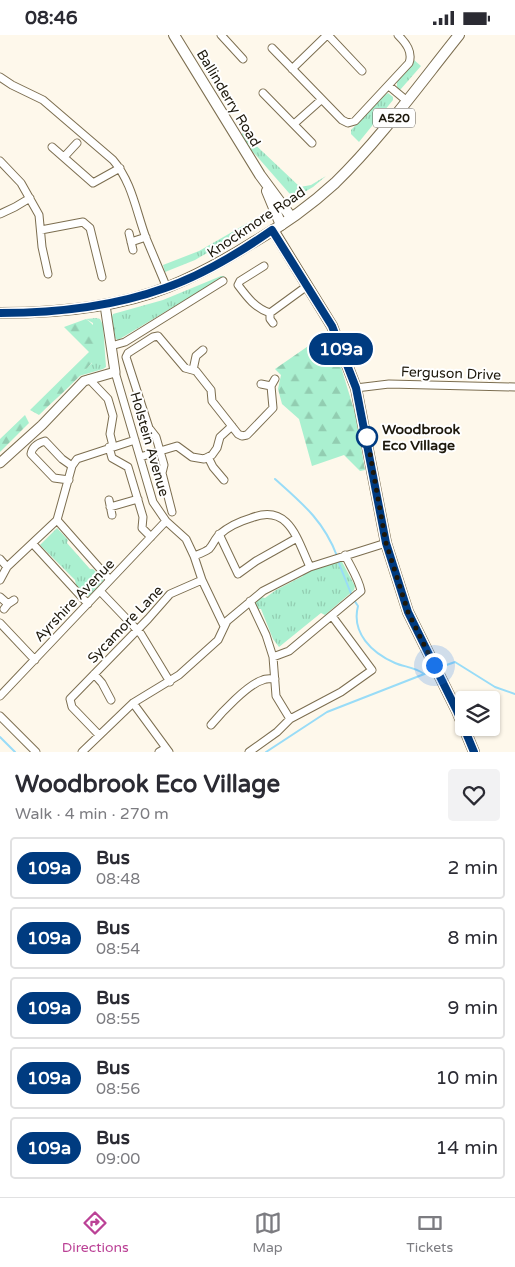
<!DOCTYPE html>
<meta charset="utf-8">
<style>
:root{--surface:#fff;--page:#f2f2f3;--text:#2b2b33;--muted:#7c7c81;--line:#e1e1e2;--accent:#bb4296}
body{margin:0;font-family:"Varela Round",sans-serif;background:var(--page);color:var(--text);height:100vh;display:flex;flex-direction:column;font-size:19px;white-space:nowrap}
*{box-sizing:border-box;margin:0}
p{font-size:16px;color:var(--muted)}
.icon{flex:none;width:28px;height:28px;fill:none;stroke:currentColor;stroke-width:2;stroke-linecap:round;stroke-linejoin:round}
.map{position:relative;height:717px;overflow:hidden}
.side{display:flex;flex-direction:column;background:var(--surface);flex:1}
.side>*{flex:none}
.badge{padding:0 10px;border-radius:16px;font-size:18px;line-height:32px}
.fabs{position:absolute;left:455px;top:656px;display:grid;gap:10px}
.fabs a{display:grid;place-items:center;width:45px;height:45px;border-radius:5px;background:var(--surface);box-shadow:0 1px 4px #0004;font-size:25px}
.you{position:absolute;width:25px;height:25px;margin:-12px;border:4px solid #fff;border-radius:50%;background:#1a73e8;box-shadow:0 0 0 8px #1a73e833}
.map>.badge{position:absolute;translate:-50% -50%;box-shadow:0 0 0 2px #fff}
.round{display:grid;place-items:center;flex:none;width:52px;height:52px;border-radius:5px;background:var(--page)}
.summary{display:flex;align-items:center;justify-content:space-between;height:85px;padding:0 15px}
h1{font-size:24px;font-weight:700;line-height:38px}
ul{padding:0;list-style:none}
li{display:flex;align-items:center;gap:15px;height:62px;margin:0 10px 8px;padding:0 5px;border:2px solid var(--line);border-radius:5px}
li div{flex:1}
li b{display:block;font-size:19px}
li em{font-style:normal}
li .badge{min-width:55px;font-weight:700;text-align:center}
.status{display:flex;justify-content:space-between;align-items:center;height:35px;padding:0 25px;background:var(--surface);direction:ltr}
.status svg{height:14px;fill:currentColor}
.tabs{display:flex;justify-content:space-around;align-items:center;height:70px;border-top:1px solid var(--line);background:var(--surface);font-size:14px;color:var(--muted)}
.tabs a{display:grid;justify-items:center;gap:2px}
.tabs .current{color:var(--accent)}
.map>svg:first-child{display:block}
.grass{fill:url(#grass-tufts)}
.forest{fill:url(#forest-firs)}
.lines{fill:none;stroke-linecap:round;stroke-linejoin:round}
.stream{stroke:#99dcf7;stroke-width:2}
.minor-casing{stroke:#7c6e50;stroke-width:9}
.tertiary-casing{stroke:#7c6e50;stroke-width:11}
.secondary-casing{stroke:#7c6e50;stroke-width:12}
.primary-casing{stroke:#7c6e50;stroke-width:12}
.minor{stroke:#fff;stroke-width:7}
.tertiary{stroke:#fff;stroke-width:9}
.secondary{stroke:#fff;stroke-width:10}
.primary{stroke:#fff;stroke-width:10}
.line-casing{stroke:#fff;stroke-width:11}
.line{stroke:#003b80;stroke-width:8}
.walk{stroke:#1d180c;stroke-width:5;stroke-dasharray:0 9}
.stop-dot{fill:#fff;stroke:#003b80;stroke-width:2.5}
.labels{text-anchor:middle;stroke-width:4;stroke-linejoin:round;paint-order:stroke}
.shield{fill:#fff;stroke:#615d55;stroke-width:1}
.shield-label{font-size:12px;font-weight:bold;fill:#1d180c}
.street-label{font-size:14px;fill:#1d180c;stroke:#fff}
.stop-label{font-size:14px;font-weight:bold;fill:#1d180c;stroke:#fff;text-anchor:start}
</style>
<div class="status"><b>08:46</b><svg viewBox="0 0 49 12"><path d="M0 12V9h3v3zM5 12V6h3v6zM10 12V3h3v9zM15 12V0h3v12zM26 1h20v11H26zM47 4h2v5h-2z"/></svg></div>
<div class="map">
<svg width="515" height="717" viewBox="0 0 515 717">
<defs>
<pattern id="grass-tufts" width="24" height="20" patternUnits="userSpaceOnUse" patternTransform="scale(1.25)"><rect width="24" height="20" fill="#aaf0d0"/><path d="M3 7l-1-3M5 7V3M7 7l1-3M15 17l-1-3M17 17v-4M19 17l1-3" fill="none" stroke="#92cdb1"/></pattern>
<pattern id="forest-firs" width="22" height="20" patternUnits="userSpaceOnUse" patternTransform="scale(1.25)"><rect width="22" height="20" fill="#aaf0d0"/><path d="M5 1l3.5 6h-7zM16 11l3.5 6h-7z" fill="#92cdb1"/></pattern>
</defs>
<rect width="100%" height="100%" fill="#fef8eb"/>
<path class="grass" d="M414 25 421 31 400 55 397 53V47L412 29Z
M388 58 393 62V65L359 107 351 99V95L385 60Z
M243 98 300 152 311 150 326 141 313 152 296 162 289 158 239 101Z
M267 177 265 184 195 225 165 237 163 230 199 216Z
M221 241H225L118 305 115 303 112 282 113 279 163 265Z
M96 283 100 284 103 290 106 332 103 334 79 341 92 328 93 288 86 284Z
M57 493 68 505 67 508 90 534H93L104 545 88 562 76 550 75 545 40 510Z
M341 525 355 551 354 555 325 580 321 578 279 612 273 604 261 574H257L255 568 261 562 265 563 276 555 303 541 304 538Z"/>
<path class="forest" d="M86 284C95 290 104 302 101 314 95 330 53 366 39 380L30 375 89 317 64 292Z
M327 298 341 332 355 378 365 435 360 436 344 420 312 431 299 384 282 369 278 354 281 340 275 334Z
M25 380 29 388 0 417V404Z"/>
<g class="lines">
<path class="stream" d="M275 444C302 468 324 486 337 521
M338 526 352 561
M354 565 358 571C351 598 372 618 395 628 404 632 415 632 424 639
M438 633 455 627 495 652 515 659
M0 702 15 717
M266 717 327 677 432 636"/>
<g class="minor-casing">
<path id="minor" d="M221 0 243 24
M328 0 362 36
M272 13 342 85 348 88 355 86 409 28C413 17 406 8 398 0
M292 34 327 0
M0 42 12 50 43 65 113 125C132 147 136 176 146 203 153 220 160 236 167 253
M389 51 407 66
M263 58 312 108
M294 89 321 65
M52 112 93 148 120 133
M64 122 77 108
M0 126 21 148 39 180 42 212 48 239
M0 179 15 172 30 163
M41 195 83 187 90 193 102 242
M129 198 133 215
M131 207 146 202
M264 231 240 246 238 250C247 262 255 273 270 278L307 251
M270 278V284L273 288
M111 311 125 307 223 246
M193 335 196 321 203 315
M115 337 153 467 166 486 186 504 194 521 202 545 224 591
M89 344 108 364 113 381 110 399 113 411
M261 349 271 351
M356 353 389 349 515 352
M109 412 112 423 128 432 143 482 142 493 151 502
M140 422 177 411 192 422 204 424 212 420 217 413 220 402 232 391
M208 422 213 432 224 445
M69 445 54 443 31 419C32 412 38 408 45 406L62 424 72 431
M109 465 112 480
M110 472 138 464
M172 477 162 438 164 430 156 402 149 393 126 322 128 318 153 302 158 301 185 333 196 336 211 355 212 366 238 399 242 401 247 400 273 373 271 351 275 344
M57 485 110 545
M219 499 238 539 256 526 297 503
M33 509 88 569
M194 521C199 519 205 517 209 514 213 510 215 503 220 499 228 492 241 486 251 483 289 468 297 504 310 532
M0 524 7 532
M0 545 7 532 57 485 72 431 77 424 135 405
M100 556 141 599 170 647
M0 562 8 569
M250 566 266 600 273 622 276 661 290 684
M4 574 8 569 14 565
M0 588 35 625
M273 622 289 616 361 556C359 544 350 531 345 520
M94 639 102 648 111 665
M0 661 166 486
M133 668 169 717
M0 681 36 717
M211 690C221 678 248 649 263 645 266 643 271 644 275 644
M99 700 72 672 70 664 148 584 170 559 202 545
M82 717 133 668 179 640 218 605 227 586 263 556 310 532 386 508
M159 717 166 713
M249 717 277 697 290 684 341 657 372 635 332 581"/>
</g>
<g class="tertiary-casing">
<path id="tertiary" d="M0 428 42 390 84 346 115 337 105 270"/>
</g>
<g class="secondary-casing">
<path id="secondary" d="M174 0 260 140 291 182
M267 156 281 190
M273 195 332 291 356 353 386 508 408 577 457 676 474 717"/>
</g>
<g class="primary-casing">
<path id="primary" d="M0 278C56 278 116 273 168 252 198 240 225 225 252 208 280 192 311 170 335 148 381 103 419 50 459 0"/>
</g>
<use href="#minor" class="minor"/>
<use href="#tertiary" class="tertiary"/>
<use href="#secondary" class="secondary"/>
<use href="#primary" class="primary"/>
</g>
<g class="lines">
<g class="line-casing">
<path id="line" d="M0 278C56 278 112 272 165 253 203 240 239 218 272 195L332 291 356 353 386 508 408 577 457 676 474 717"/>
</g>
<use href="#line" class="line"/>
<path class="walk" d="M367 402 386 508 408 577 434 630"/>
</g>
<circle class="stop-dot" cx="367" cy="402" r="10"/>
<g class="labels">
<rect class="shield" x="373" y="73.5" width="42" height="19" rx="4"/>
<g class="shield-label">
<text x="394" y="87">A520</text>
</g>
<g class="street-label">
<text transform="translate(229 63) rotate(59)" y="5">Ballinderry Road</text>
<text transform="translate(256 187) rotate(-34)" y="5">Knockmore Road</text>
<text transform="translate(451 338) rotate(2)" y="5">Ferguson Drive</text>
<text transform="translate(150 409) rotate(74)" y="5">Holstein Avenue</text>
<text transform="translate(74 565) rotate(-46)" y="5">Ayrshire Avenue</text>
<text transform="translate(125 589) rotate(-46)" y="5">Sycamore Lane</text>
</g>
<g class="stop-label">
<text x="382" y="399">Woodbrook<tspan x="382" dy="16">Eco Village</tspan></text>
</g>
</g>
</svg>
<div class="fabs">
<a><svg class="icon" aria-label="layers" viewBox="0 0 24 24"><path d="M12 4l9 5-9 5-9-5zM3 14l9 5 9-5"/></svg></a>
</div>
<div class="you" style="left:434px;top:630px"></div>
<b class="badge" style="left:341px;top:314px;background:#003b80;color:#fff">109a</b>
</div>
<section class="side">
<div class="summary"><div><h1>Woodbrook Eco Village</h1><p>Walk · 4 min · 270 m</p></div><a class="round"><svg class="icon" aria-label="heart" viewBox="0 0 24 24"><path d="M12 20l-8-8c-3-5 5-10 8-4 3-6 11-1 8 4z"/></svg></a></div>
<ul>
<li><span class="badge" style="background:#003b80;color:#fff">109a</span><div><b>Bus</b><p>08:48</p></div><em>2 min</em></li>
<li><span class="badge" style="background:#003b80;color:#fff">109a</span><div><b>Bus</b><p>08:54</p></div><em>8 min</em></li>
<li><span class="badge" style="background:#003b80;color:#fff">109a</span><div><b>Bus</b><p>08:55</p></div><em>9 min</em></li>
<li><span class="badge" style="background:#003b80;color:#fff">109a</span><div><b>Bus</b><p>08:56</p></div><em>10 min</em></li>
<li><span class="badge" style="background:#003b80;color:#fff">109a</span><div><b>Bus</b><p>09:00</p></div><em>14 min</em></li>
</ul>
</section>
<nav class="tabs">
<a class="current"><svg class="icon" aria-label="directions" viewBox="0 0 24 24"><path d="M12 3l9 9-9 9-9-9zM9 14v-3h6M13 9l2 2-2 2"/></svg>Directions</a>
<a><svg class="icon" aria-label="map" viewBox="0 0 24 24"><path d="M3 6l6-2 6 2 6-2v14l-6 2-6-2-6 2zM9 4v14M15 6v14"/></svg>Map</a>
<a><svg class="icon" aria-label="tickets" viewBox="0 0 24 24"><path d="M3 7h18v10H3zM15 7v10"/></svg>Tickets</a>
</nav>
